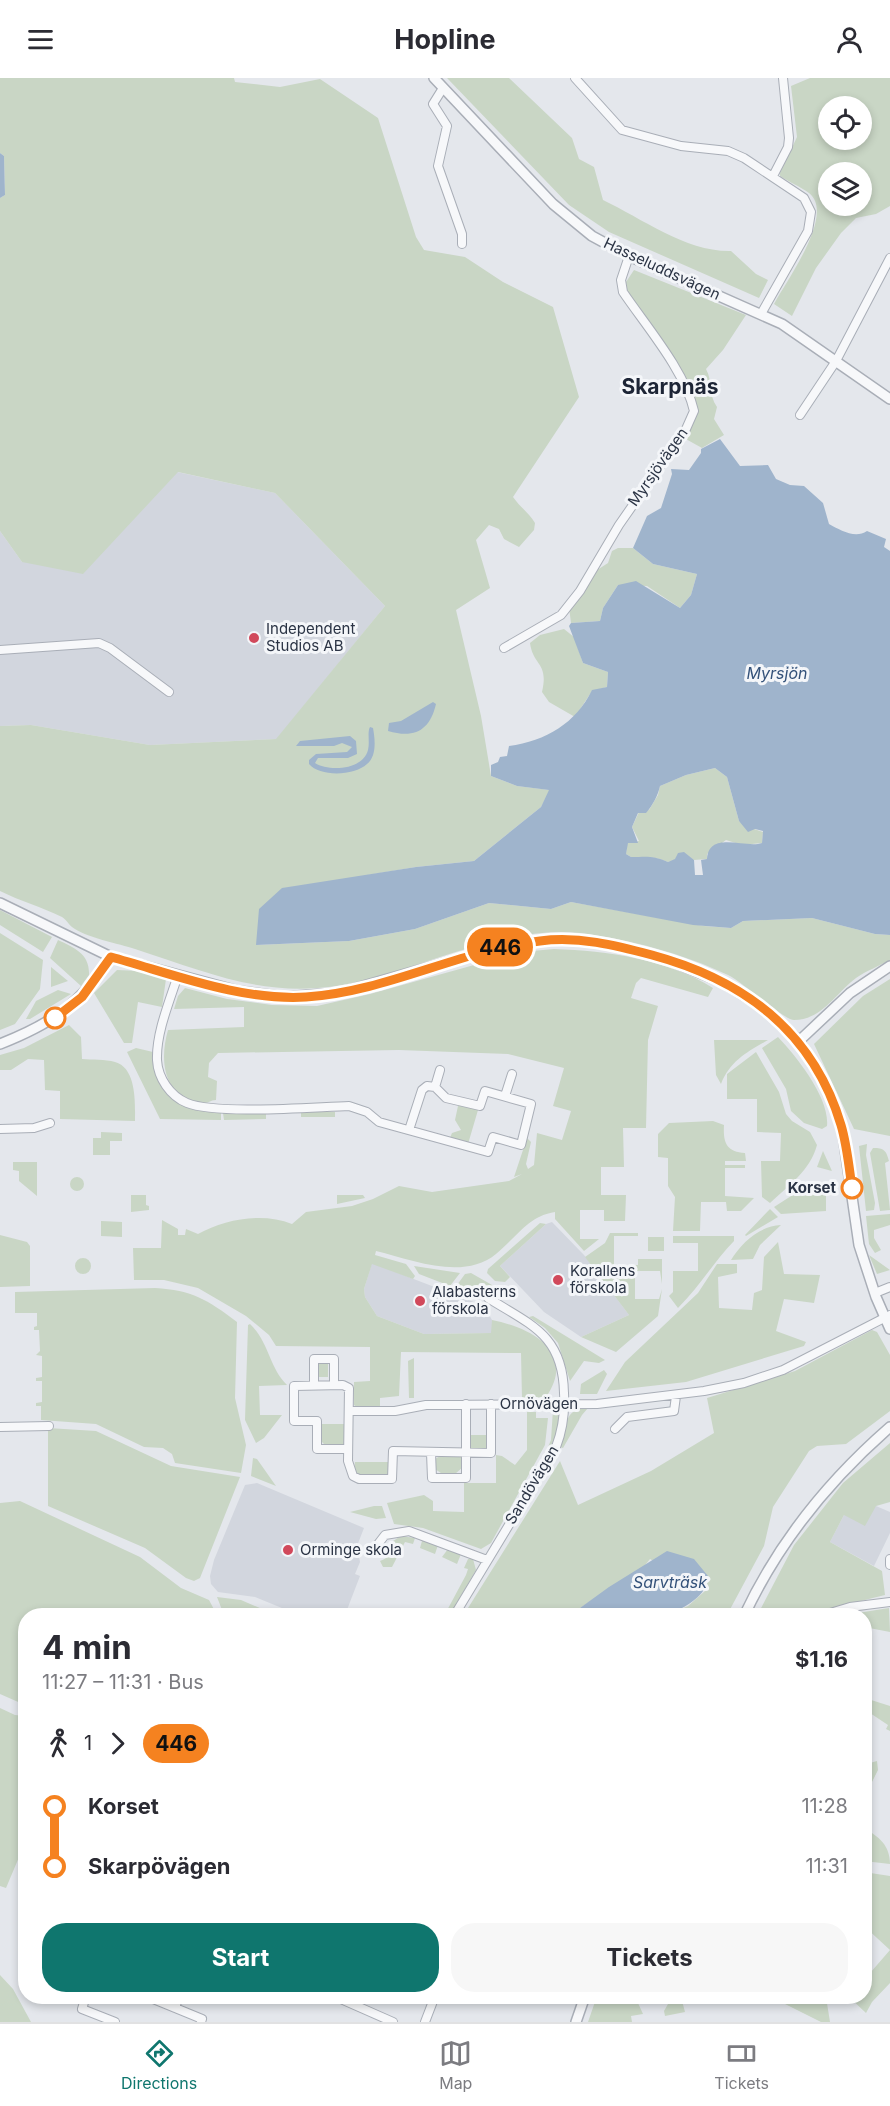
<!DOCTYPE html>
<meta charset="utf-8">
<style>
:root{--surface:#fff;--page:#f7f7f7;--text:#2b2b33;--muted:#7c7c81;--line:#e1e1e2;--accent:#0f766e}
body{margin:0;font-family:Inter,sans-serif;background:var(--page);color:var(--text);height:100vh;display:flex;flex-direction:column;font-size:22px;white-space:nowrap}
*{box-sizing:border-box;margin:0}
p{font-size:20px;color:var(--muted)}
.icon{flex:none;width:33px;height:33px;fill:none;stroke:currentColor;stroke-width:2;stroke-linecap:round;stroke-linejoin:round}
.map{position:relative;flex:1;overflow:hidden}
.drawer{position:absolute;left:18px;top:1530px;width:854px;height:396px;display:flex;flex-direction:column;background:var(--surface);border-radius:24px;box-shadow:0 3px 9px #0003}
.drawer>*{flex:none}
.badge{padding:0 12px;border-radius:20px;font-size:21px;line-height:39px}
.tools{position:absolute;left:818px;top:18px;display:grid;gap:12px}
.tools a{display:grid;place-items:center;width:54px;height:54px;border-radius:50%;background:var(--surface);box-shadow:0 3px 9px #0003;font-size:30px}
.map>.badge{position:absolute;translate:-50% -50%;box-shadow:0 0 0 3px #fff}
.legs{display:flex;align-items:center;gap:9px;height:66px;padding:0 24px;font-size:20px}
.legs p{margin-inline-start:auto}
.overview{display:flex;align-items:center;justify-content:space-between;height:102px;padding:0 24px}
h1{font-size:33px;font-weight:700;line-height:45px}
.action{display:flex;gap:12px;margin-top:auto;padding:12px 24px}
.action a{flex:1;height:69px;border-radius:24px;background:var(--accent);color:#fff;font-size:24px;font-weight:700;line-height:69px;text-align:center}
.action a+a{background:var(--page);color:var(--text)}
ul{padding:0 24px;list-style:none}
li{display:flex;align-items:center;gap:21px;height:60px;font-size:22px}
li i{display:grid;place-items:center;width:9px;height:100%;margin:0 8px;background:currentColor}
li i::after{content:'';width:15px;height:15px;margin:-8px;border:4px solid;border-radius:50%;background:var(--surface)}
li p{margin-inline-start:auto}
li:first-child i{background:linear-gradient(#0000 50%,currentColor 0)}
li:last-child i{background:linear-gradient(currentColor 50%,#0000 0)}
header{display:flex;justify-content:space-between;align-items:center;height:78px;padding:0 24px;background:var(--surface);font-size:27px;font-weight:700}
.dock{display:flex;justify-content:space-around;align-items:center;height:84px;border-top:2px solid var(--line);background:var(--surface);font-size:16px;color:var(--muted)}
.dock a{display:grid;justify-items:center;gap:3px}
.dock .selected{color:var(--accent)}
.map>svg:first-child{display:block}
.built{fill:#d2d6de}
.green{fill:#c9d6c5;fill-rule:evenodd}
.water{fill:#9fb4cc;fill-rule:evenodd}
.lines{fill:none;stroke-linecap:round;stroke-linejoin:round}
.minor-casing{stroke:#a9aeb7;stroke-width:10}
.tertiary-casing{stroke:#a9aeb7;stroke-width:12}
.minor{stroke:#f7f8fa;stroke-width:8}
.tertiary{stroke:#f7f8fa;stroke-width:9}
.line-1-casing{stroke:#fff;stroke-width:14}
.line-1{stroke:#f58220;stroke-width:9}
.poi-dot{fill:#d1495b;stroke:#f4f6f9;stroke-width:2}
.stop-1-dot{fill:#fff;stroke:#f58220;stroke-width:3}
.labels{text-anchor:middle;stroke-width:6;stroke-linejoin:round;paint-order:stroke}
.street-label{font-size:15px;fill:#2b3445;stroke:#f4f6f9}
.poi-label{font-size:15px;fill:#2b3445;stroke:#f4f6f9;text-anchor:start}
.stop-label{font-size:15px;font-weight:bold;fill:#2b3445;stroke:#f4f6f9;text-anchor:end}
.water-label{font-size:16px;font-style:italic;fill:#34527a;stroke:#f4f6f9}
.district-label{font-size:21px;font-weight:bold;fill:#1d2536;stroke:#f4f6f9}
</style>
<header><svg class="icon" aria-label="menu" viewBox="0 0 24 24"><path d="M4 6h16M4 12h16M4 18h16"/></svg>Hopline<svg class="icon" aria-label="person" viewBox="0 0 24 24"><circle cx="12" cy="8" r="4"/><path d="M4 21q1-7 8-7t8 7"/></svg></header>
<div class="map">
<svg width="890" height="1944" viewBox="0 0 890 1944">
<rect width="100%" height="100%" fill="#e4e7ec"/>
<path class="built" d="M177 394 275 415 385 528 277 661 150 667 31 647 0 648V453L22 484 167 405Z
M552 1144 584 1177 629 1237 581 1259 544 1234 500 1188 546 1146Z
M372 1185 484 1228 492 1242V1255L424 1256 377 1238 365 1219 364 1211Z
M257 1405 364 1450 357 1468 360 1484 355 1496 360 1498 345 1537H299L255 1519 218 1514 211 1506 210 1498 214 1482 245 1407Z
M876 1428 890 1434V1455L874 1488 830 1464 844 1437Z"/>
<path class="green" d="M0 0H234L235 4 280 9 320 1 378 40 416 159 424 172 465 179 503 204 553 229 579 319 513 419C520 429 529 435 535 445L534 452 519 469 504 461 499 451 489 447 476 462 490 510 456 532 481 638 491 698 517 708 550 712 541 729 474 783 416 789 368 797 256 867 349 863 415 851 489 825 551 831 571 824 704 848 731 850 743 843 812 840 875 856 890 857V882C879 888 866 893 856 900 836 915 822 942 794 942 784 942 744 905 728 897 684 876 629 861 580 855 510 847 431 886 365 902 276 925 218 898 135 871 120 866 84 859 72 849 68 846 67 842 62 839 42 829 20 823 0 813V648L31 647 150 667 276 661 385 528 275 415 178 394 83 496 22 484 0 453V120L5 117 4 78 0 75Z
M447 0H509L572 60 579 81 594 89 603 122C643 141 686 174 731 173L756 196 768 202 759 220 609 154 569 127Z
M810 0H890V128L876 136 856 140 841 155 816 190 792 238 774 226C786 203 836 136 809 115 801 109 789 104 780 98V95L797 59 791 8ZM828 28H861V62H828ZM828 94H861V128H828Z
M634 192 746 237 723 272 706 291C713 304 708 316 717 329L714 341 724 357 702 370 684 360C696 342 700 328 691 308L627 212 626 204Z
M618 470H633L653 486 697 496 691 517 680 530 647 508 618 507 603 530 600 543 571 545 569 529 594 494 608 485 612 473Z
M564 551 574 559 583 585 608 594 607 609 592 613 575 639 549 624 542 614C549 584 533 588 530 565L540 557Z
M715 690 727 699 739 743 745 748 763 754 762 765 742 767 726 762 707 776V781L694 782 688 778 668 784C653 778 646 779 631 779L626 776 627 765 639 763 632 749 639 734 649 732 658 717 660 708 686 697Z
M0 832 52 859 43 874 0 847Z
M0 855 43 882 40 911 15 946 0 952Z
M58 862C75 870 90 876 89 897L81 908 50 880Z
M554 871C608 873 667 881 713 910L708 919 641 900 636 905 631 920 658 928 648 962 646 1050H623L624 1089H601V1117H626L625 1143H604V1132H580V1161H599L584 1173 555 1141V1134C528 1138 516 1160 496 1176 463 1203 413 1182 376 1173L375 1177 406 1186 415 1198 413 1201 372 1186 364 1211 365 1219 377 1238 424 1256 491 1255 492 1242C532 1250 577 1274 546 1319L522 1321 521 1275 401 1274 399 1318 380 1320V1329L358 1330 354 1327V1304L370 1303V1269L276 1268 269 1257 246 1238 198 1210 164 1202H134L133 1170H161L162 1142 178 1151V1157H185L186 1151 198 1156C225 1141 263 1134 292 1146L306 1134 352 1128 373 1121 399 1108 432 1114 509 1103 522 1096 514 1099 527 1060 531 1064 526 1086 528 1091 534 1087 537 1055 562 1062 571 1033 553 1028 564 990 508 976 399 972 218 975 209 985 208 999 217 1003 216 1022C210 1022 210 1025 204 1025 163 1022 159 983 168 952L244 949V929L174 931 178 918 185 910 227 921 272 927 317 928 370 916 521 874Z
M51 889 68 903 51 909Z
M117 892 140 893 166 901 162 929 138 924 132 965H124L94 915Z
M890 901V1058L854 1051 814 966 863 918Z
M58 912 71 916 30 941H26L36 923Z
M69 947 81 959 82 981C92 982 105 981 115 984 137 990 135 1026 135 1043L60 1041V1013L45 1012 44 982 28 981 11 992H0V977L24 970Z
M778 959C796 978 830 1020 827 1048L822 1051 804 1045 791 1033 786 1011 762 970Z
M714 962H768C747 974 730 983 721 1006L716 997Z
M136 970 153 974C153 1019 182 1031 221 1035V1042L160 1041 127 974Z
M756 974 779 1014 786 1036 792 1043 810 1054 817 1067C810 1093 789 1107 770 1125L762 1119 761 1083H780L781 1055 757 1054V1021H727V996Z
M461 1027 478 1032 468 1066 450 1060 452 1055 461 1052 455 1042 458 1028Z
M301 1034H335V1039H301Z
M223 1035H266V1041L224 1042Z
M713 1043 724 1047C723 1064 726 1074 745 1075L746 1083H725V1087H745V1090H725V1118L754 1120 741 1133H727L726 1124H701L700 1153H673L675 1119 668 1108V1080L658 1079V1056L669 1045Z
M101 1054 122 1055V1063H110V1077H93V1060H101Z
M867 1066 866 1077 875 1125 874 1132 866 1133 859 1068Z
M873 1070C884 1070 886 1072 889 1083L885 1085 890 1132 880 1133 870 1075Z
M823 1073 832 1093 817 1089Z
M13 1084H37V1118L19 1103V1093L13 1092Z
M70 1106a7 7 0 1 1 14 0a7 7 0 1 1-14 0Z
M813 1104H826V1133L781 1136 774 1129Z
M131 1117H146V1127L149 1128V1132L131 1134Z
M363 1117 365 1120 337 1126V1117Z
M770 1131 778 1139 746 1158 745 1157Z
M890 1136V1147L874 1152V1160L881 1172 875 1175 869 1166 866 1138Z
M101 1143 122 1144V1159L101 1158Z
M540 1145 546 1146 500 1188 510 1199 505 1204 495 1203 487 1195 488 1191Z
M781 1147 760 1167 753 1181 731 1182C742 1164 760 1148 781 1147Z
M610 1155H638V1158H614V1187H638V1181H662V1206L660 1193H635V1221H659L662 1211 658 1238 616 1274 581 1259 629 1237 585 1179 605 1165Z
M0 1157 27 1164 30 1168V1208L0 1209Z
M673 1158H734V1163C713 1185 699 1209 678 1230L669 1218 673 1214V1193H698V1165H673Z
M648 1159H664V1173H648Z
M778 1164 784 1196 820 1197 814 1225 784 1221 776 1253 806 1264 804 1268 686 1304 606 1313 625 1284 698 1215 717 1186H737V1195L718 1199 719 1230 752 1232 754 1215 762 1212 764 1179Z
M869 1177 890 1192 877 1196Z
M75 1188a8 8 0 1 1 16 0a8 8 0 1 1-16 0Z
M414 1188 460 1195 450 1208 419 1196Z
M471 1195 492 1207 484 1222 457 1210V1207L465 1196Z
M155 1210C192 1212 208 1222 237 1244L235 1320 246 1367 241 1395 175 1385 172 1376 163 1370 144 1369 96 1346 41 1342V1328H36V1325L42 1324V1303H36V1300L42 1299V1278L36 1277 40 1273 39 1252H34V1249L37 1248V1235H15V1214Z
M533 1238 605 1282 599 1285 584 1283 570 1303 558 1265 545 1250 529 1239Z
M250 1246C269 1264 269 1289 287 1307L259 1308 260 1337H282L264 1360 256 1365 245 1342 248 1247Z
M872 1252 877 1254 890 1277V1333L846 1366 817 1368 809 1373 773 1429 764 1468 727 1537H674L676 1533 688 1528 705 1513 650 1481 642 1491 580 1530 575 1537 463 1538 560 1383 578 1427 651 1393 714 1355 707 1320 795 1293Z
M414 1280V1320H409L408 1283Z
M318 1283 328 1284V1299H318Z
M604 1292 607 1296 597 1316H580L581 1306Z
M588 1330 582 1337 563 1370 560 1369C567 1349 563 1330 588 1330Z
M553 1331 560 1335C559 1356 549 1372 539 1390L551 1362Z
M527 1334H536V1340H548L545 1367 491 1465 481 1471 423 1450 394 1446 387 1425 424 1417 433 1423V1433L464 1434V1405H496V1377L502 1378 515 1387 527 1372Z
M319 1346H346L345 1365 342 1368 324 1366 320 1362Z
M48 1350 96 1353 171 1388 240 1399 200 1500 194 1503 186 1500 145 1470 48 1428Z
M469 1357H489L487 1371 471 1370Z
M890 1365V1424L876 1428 865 1448 844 1437 830 1464 882 1493 885 1517C844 1526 801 1544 759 1534L794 1467 843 1405Z
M440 1378H462L463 1389 455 1396 444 1397 435 1391V1381Z
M253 1380 257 1381 276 1408 251 1398Z
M355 1384H391V1396L388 1398H359L354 1392Z
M20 1423 140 1479 181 1510 209 1522 217 1537 26 1538 25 1627 0 1616V1425Z
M374 1428H382L386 1440 376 1441 350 1434Z
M401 1458 415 1460 413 1466 405 1464 392 1489H383L380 1483C390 1479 395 1473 393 1463Z
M425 1462 438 1467 435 1476 420 1470 422 1463Z
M448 1471 461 1476 457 1486 442 1479Z
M468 1481H473L476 1492 450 1537 444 1538 466 1497 468 1491 464 1490Z
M217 1519 241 1522 276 1537H224Z
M889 1530 890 1554 864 1549V1538L845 1537Z
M868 1621 890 1628V1653L886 1651 888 1647 870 1635 864 1644V1625Z
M0 1630 15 1637 26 1638 25 1765 6 1810 0 1808Z
M864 1668 868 1673 866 1686 877 1683 878 1692 867 1714 864 1715Z
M864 1750C879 1759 890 1767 890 1786L864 1783Z
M864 1794 890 1798V1905L872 1924 866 1935 849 1919 864 1918V1902L890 1872 864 1848Z
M0 1897 13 1911 31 1944H0Z
M597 1918 640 1919 638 1925 643 1936 631 1938 632 1944H588Z
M672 1919H681L685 1934 665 1938 664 1933Z
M771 1919H805L815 1924 818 1919H826L830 1944H821Z"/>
<path class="water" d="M0 75 4 78 5 117 0 120Z
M720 361 740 388 768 387 776 401 790 407 804 408 823 425 829 446C840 452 855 461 867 453L886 461 884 469 890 473V857L875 856 812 840 743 843 731 850 693 847 571 824 551 831 489 825 415 851 349 863 256 867 259 831 282 810 416 789 474 783 541 729 549 712 517 708 491 698V687L498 684 500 679 507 678 509 668C546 663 576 645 592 612L607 609 608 594 583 585 569 548 571 545 600 543 603 530 618 507 636 503 680 530 691 517 697 496 653 486 633 470 647 438 661 430 672 396 671 391 689 392 701 375V371ZM715 690 727 699 739 743 748 754 755 751 763 753 762 765C746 771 709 752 707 781L701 782 703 797H695L694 782 684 774 678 775 675 781 668 784C652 777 647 779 631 779L626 776 628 765H638L632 749 638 735H646C653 727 658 717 660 708L686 697Z
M433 624 436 626C430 652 415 661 388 653L389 645 401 643Z
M370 649 373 650C375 661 377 678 367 686 354 698 320 699 309 686V682L316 676 347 674 352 669 342 665 334 668H296L300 663 350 658 356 663 357 676 348 680H318L315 685C329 694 363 692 368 672 370 664 367 654 370 649Z
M667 1473 694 1481 708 1498C708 1515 691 1526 676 1533L674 1537H575L580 1530 609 1509Z"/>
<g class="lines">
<g class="minor-casing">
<path id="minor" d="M575 0 622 52 681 68 728 73 744 80 804 120 811 134 808 153 761 236
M443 10 433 26 447 48 438 88 462 156V166
M773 98 788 69 789 60 783 0
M800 337 836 283 890 180
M504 570 561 537 580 513 619 447 686 351 694 333C685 293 646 248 623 214L621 202 629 178
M0 572 99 565 110 570 169 614
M178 897C170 922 156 955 157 982 158 1000 170 1018 187 1025 217 1037 313 1029 349 1028L367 1034 379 1044 488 1074 493 1059 521 1067 531 1026 485 1013 480 1028 446 1020 435 1009 427 1008 422 1012 409 1052
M435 1009 440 992
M505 1018 512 996
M0 1051 34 1050 50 1045
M875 1215 890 1209
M314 1306V1281H334V1306
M349 1333H395L426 1327 597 1326 704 1313 744 1305 783 1292 890 1237
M0 1349 49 1348
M615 1351 627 1339 674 1333 676 1318
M348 1371H317V1343H294V1308L343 1307 349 1310 348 1383 353 1398 359 1401H392L393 1373 491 1375V1326
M431 1375 432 1400H466V1326
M375 1470 385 1457 409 1453 487 1482
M890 1481V1487
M454 1538 556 1369C563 1351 565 1334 564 1315 563 1257 531 1247 488 1220
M820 1538 850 1529 890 1524
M86 1918 82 1931 115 1944
M146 1918 202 1941 201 1944
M334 1918 393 1944
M175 1930 179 1918
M425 1944 435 1918"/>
</g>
<g class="tertiary-casing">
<path id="tertiary" d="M434 0 553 126 592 158 629 178 782 246 890 321
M0 825 111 879 238 913 284 919 339 915 493 871 542 862H580L617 868 663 880 722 904 767 932 799 963 830 1015 842 1050 859 1167 876 1219 890 1251
M799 963 850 915 890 888
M0 966C51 946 81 926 111 879
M744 1538C779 1463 828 1403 890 1349
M576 1944 585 1918"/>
</g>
<use href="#minor" class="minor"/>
<use href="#tertiary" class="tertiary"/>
</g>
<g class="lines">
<g class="line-1-casing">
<path id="line-1" d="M55 940 82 919 111 879C173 896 241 923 306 919 386 914 460 872 540 863 578 858 615 867 652 877 744 902 813 953 841 1047 847 1067 849 1089 852 1110"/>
</g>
<use href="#line-1" class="line-1"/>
</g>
<g class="poi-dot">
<circle cx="254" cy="560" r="6"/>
<circle cx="558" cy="1202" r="6"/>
<circle cx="420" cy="1223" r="6"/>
<circle cx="288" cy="1472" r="6"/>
</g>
<g class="stop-1-dot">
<circle cx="55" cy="940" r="10"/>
<circle cx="852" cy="1110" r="10"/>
</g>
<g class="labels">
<g class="street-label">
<text transform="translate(662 191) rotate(25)" y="5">Hasseluddsvägen</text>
<text transform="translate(658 389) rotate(-55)" y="5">Myrsjövägen</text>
<text x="539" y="1331">Ornövägen</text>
<text transform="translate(532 1407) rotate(-59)" y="5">Sandövägen</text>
</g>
<g class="poi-label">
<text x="266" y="556">Independent<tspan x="266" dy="17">Studios AB</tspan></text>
<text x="570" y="1198">Korallens<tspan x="570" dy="17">förskola</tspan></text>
<text x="432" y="1219">Alabasterns<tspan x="432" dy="17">förskola</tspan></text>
<text x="300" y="1477">Orminge skola</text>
</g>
<g class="stop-label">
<text x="836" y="1115">Korset</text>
</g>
<g class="water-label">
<text x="777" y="601">Myrsjön</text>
<text x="670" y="1510">Sarvträsk</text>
</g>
<g class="district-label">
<text x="670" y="316">Skarpnäs</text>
</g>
</g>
</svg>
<div class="tools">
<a><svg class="icon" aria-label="locate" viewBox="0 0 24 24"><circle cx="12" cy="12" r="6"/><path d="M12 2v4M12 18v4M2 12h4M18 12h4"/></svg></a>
<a><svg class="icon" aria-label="layers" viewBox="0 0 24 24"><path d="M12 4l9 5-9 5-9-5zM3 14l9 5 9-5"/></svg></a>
</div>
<b class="badge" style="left:500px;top:869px;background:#f58220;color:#111">446</b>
<section class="drawer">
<div class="overview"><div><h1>4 min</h1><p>11:27 – 11:31 · Bus</p></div><b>$1.16</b></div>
<div class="legs"><svg class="icon" aria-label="walk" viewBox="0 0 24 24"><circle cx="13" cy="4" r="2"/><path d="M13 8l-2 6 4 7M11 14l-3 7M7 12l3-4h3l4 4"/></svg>1<svg class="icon" aria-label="forward" viewBox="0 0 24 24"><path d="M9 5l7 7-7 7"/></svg><b class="badge" style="background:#f58220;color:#111">446</b></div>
<ul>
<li><i style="color:#f58220"></i><b>Korset</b><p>11:28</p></li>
<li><i style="color:#f58220"></i><b>Skarpövägen</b><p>11:31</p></li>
</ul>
<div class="action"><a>Start</a><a>Tickets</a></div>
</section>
</div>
<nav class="dock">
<a class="selected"><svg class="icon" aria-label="directions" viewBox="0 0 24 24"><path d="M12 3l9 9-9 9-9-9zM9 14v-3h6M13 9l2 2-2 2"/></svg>Directions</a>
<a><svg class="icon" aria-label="map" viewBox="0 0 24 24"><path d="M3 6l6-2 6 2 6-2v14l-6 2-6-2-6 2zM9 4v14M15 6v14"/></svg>Map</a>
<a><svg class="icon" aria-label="tickets" viewBox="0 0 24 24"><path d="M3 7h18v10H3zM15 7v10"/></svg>Tickets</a>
</nav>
